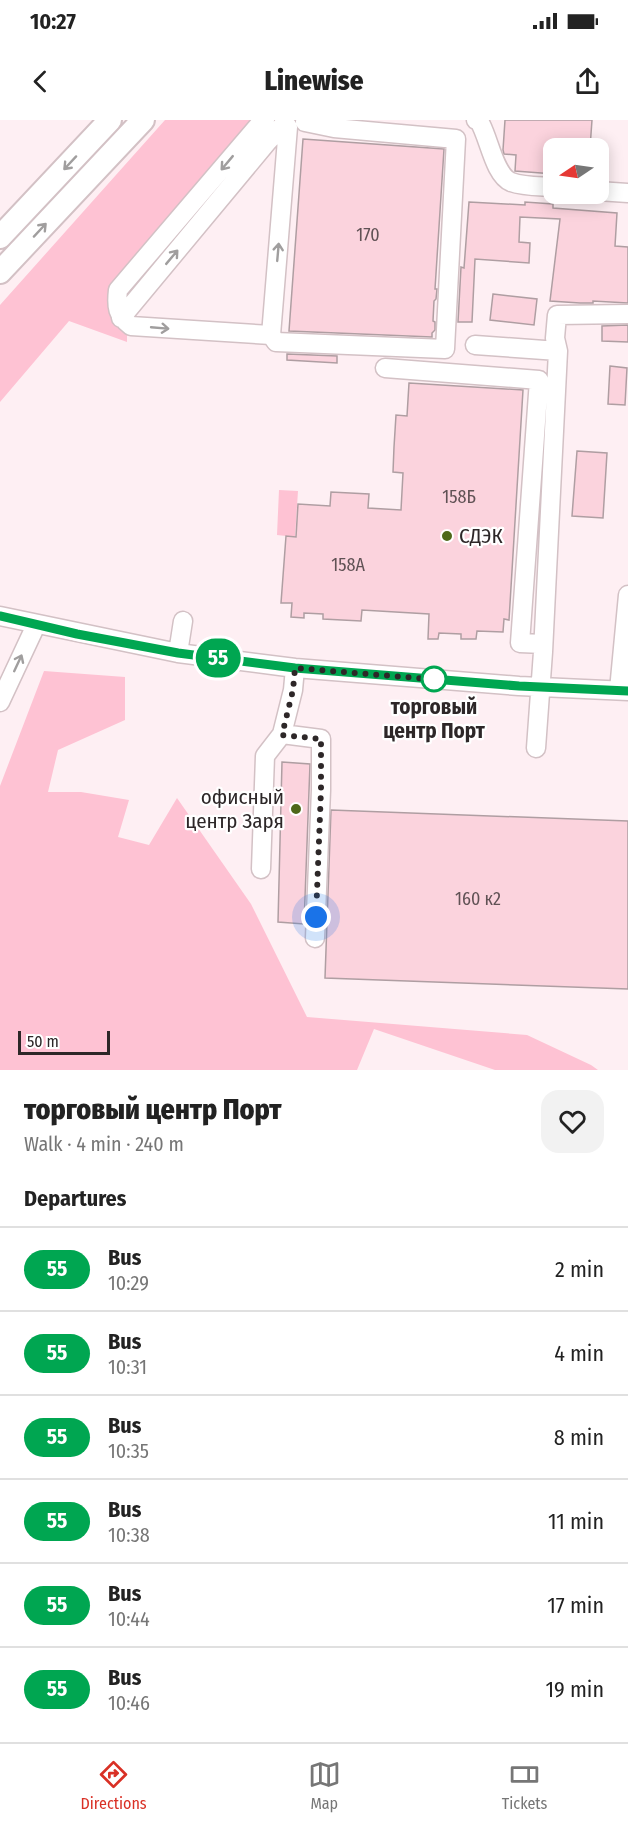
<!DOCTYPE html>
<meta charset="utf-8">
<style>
:root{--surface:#fff;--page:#f2f2f2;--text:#222;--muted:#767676;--line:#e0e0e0;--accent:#d93025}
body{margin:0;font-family:"Fira Sans Condensed",sans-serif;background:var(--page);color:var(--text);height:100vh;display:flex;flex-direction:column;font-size:22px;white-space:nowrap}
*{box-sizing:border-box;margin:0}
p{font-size:20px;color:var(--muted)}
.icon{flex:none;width:33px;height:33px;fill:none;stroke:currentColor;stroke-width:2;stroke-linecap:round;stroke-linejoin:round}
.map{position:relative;height:950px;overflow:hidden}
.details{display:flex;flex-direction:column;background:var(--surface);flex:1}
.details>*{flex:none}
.badge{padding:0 12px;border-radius:20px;font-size:21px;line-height:39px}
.needle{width:39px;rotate:257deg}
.tools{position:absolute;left:543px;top:18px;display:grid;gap:12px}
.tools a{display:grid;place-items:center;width:66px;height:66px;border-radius:12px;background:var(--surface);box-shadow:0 3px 15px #0003;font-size:30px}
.scale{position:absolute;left:18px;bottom:15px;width:92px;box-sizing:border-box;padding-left:6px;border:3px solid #2d2728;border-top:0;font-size:16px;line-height:21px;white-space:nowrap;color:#2d2728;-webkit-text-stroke:4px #fff;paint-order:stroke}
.you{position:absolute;width:30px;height:30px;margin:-15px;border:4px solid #fff;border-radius:50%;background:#1a73e8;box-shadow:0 0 0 9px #1a73e833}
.map>.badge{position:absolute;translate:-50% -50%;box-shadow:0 0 0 3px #fff}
h2{padding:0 24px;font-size:22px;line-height:54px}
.round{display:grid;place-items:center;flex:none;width:63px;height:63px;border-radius:18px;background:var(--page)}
.overview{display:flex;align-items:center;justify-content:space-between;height:102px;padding:0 24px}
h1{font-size:28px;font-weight:800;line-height:45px}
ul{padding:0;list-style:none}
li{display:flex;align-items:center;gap:18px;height:84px;padding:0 24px;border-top:2px solid var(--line)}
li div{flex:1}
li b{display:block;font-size:22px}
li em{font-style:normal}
li .badge{min-width:66px;font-weight:700;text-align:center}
.status{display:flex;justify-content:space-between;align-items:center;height:42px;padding:0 30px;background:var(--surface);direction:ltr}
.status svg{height:16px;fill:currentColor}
header{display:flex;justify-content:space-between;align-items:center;height:78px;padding:0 24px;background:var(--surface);font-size:27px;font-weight:800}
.tab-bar{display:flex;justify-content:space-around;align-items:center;height:84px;border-top:2px solid var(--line);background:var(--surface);font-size:16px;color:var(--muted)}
.tab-bar a{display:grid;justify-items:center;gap:3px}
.tab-bar .selected{color:var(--accent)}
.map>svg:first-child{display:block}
.green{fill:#fec2d3}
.building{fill:#fbd3dd;stroke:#af9ea2;stroke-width:1.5}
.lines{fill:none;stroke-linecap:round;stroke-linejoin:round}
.minor-casing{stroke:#d3c1c5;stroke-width:21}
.major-casing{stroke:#d3c1c5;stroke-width:26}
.minor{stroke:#fff;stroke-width:18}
.major{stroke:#fff;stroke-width:22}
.oneway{stroke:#a09e9e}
.line-casing{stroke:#fff;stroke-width:14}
.line{stroke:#00a651;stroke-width:9}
.walk{stroke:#2d2728;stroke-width:6;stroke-dasharray:0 10.8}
.poi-dot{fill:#4e6819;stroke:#fff;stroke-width:2}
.stop-dot{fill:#fff;stroke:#00a651;stroke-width:3}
.labels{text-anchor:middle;stroke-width:4.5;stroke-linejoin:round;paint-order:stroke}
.number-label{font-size:18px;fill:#605255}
.poi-label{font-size:21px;fill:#2d2728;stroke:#fff;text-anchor:start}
.stop-label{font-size:21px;font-weight:bold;fill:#2d2728;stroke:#fff}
</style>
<div class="status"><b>10:27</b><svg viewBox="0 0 49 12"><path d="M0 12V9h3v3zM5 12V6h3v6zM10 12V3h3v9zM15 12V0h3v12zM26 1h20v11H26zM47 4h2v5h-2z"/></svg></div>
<header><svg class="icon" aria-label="back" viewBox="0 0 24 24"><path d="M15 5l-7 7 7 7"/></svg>Linewise<svg class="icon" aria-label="share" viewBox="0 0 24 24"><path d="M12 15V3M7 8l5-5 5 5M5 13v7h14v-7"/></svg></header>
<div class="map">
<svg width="628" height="950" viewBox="0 0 628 950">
<rect width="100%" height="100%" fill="#feeff3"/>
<path class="green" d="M165 0H255L110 180C108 198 113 203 127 214V222L69 201 0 282V185Z
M279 370 298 371 295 417 277 415Z
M44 551 125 557V600L58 630 48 672H81L129 680 118 717 149 725 177 678 251 784 307 897 527 915 591 945 598 950H495L374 909 357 950H0V666Z"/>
<path class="building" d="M505 0H592L590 28H554V54L515 51 516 35 504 34 503 30Z
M303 19 444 29 435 169H437L436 179 434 181 433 201 435 202V210L432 213V217L289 211Z
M469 82 525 85V82L553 84V88L617 93 615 126 628 127V183L593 181V183H580L550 181 560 99 520 97 519 122 530 123 529 143 475 139 472 202H458L461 147 464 148Z
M493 174 537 179 534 205 490 200Z
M628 205V222L602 221V206Z
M287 234 337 236V243L287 240Z
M610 246 627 248 625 285 608 284Z
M409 263 523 270 509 500 504 499 503 512 477 511 476 519H461V514L439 513 438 519H428L429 494 362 490 361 501 323 499V494L304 493V498L291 497 292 483H281L286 416 296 417 298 384 330 386 331 372 369 374 368 388 401 390 403 353 393 352 394 327 396 295 407 296Z
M577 331 607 333 603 398 572 396Z
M282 642 310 644 304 804 278 802Z
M331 690 628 701V869L325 858Z"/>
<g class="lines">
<g class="minor-casing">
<path id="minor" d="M265 0 258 6 118 170C116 187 117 195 131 206L271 215 288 7
M476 0 479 1C489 17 494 55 511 62 524 67 540 66 554 67
M598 71 628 73
M121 198 268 21 283 5
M271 215 276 222 445 229 456 19 334 8 305 2
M475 225 558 231 543 532 536 628
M558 231 555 218 557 195 628 194
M385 248 539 260 520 523 543 524
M0 496 178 533 295 548 519 566 628 571
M178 533 183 501
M295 548 293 570 282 614 321 619V670L315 818
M619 570 628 475
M0 582 36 505
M261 749 265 636 282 614"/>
</g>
<g class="major-casing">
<path id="major" d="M0 117 110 0
M0 152 143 0"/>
</g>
<use href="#minor" class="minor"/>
<use href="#major" class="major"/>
</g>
<defs><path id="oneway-shaft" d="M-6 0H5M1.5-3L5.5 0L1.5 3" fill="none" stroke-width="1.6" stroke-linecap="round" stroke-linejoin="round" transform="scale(1.5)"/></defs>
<g class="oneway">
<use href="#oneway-shaft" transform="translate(70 43) rotate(133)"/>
<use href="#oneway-shaft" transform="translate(227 43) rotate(130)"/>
<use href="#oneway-shaft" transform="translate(40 110) rotate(-47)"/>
<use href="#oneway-shaft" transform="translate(278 132) rotate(-85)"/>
<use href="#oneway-shaft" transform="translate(172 137) rotate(-50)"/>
<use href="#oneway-shaft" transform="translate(160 208) rotate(5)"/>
<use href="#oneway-shaft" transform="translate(18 543) rotate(-65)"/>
</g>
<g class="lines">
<g class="line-casing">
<path id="line" d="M0 496 77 514 178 533 295 548 519 566 628 571"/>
</g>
<use href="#line" class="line"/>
<path class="walk" d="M316 797 321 670V619L282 615 293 570 295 548 441 560 434 559"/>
</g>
<g class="poi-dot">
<circle cx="447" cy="416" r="6"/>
<circle cx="296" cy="689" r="6"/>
</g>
<circle class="stop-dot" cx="434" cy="559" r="12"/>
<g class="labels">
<g class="number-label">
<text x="368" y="121">170</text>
<text x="459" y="383">158Б</text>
<text x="348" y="451">158А</text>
<text x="478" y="785">160 к2</text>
</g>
<g class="poi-label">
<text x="459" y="423">СДЭК</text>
<text x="284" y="684" text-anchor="end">офисный<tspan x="284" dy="24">центр Заря</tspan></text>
</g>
<g class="stop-label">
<text x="434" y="594">торговый<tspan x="434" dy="24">центр Порт</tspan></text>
</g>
</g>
</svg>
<div class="tools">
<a><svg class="needle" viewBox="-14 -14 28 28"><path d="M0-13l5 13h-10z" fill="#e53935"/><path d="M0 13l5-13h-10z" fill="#767676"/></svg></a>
</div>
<div class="scale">50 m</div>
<div class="you" style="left:316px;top:797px"></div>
<b class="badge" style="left:218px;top:538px;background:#00a651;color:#fff">55</b>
</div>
<section class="details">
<div class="overview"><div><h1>торговый центр Порт</h1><p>Walk · 4 min · 240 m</p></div><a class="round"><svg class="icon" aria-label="heart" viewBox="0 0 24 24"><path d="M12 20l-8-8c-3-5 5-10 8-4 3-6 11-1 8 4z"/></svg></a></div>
<h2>Departures</h2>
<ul>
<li><span class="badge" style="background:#00a651;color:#fff">55</span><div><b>Bus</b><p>10:29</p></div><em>2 min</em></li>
<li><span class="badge" style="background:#00a651;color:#fff">55</span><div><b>Bus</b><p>10:31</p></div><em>4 min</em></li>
<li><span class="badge" style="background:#00a651;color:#fff">55</span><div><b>Bus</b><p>10:35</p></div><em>8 min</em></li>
<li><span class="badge" style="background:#00a651;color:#fff">55</span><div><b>Bus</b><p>10:38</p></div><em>11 min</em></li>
<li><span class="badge" style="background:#00a651;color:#fff">55</span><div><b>Bus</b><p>10:44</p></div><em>17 min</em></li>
<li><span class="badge" style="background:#00a651;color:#fff">55</span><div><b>Bus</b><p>10:46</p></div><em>19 min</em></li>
</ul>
</section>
<nav class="tab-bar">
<a class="selected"><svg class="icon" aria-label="directions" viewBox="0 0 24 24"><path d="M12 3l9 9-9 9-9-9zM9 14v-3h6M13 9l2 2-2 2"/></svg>Directions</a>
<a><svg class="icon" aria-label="map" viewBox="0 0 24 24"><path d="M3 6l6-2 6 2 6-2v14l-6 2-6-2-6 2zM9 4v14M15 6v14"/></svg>Map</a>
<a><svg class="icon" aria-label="tickets" viewBox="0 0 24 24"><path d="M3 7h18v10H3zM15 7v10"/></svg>Tickets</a>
</nav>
